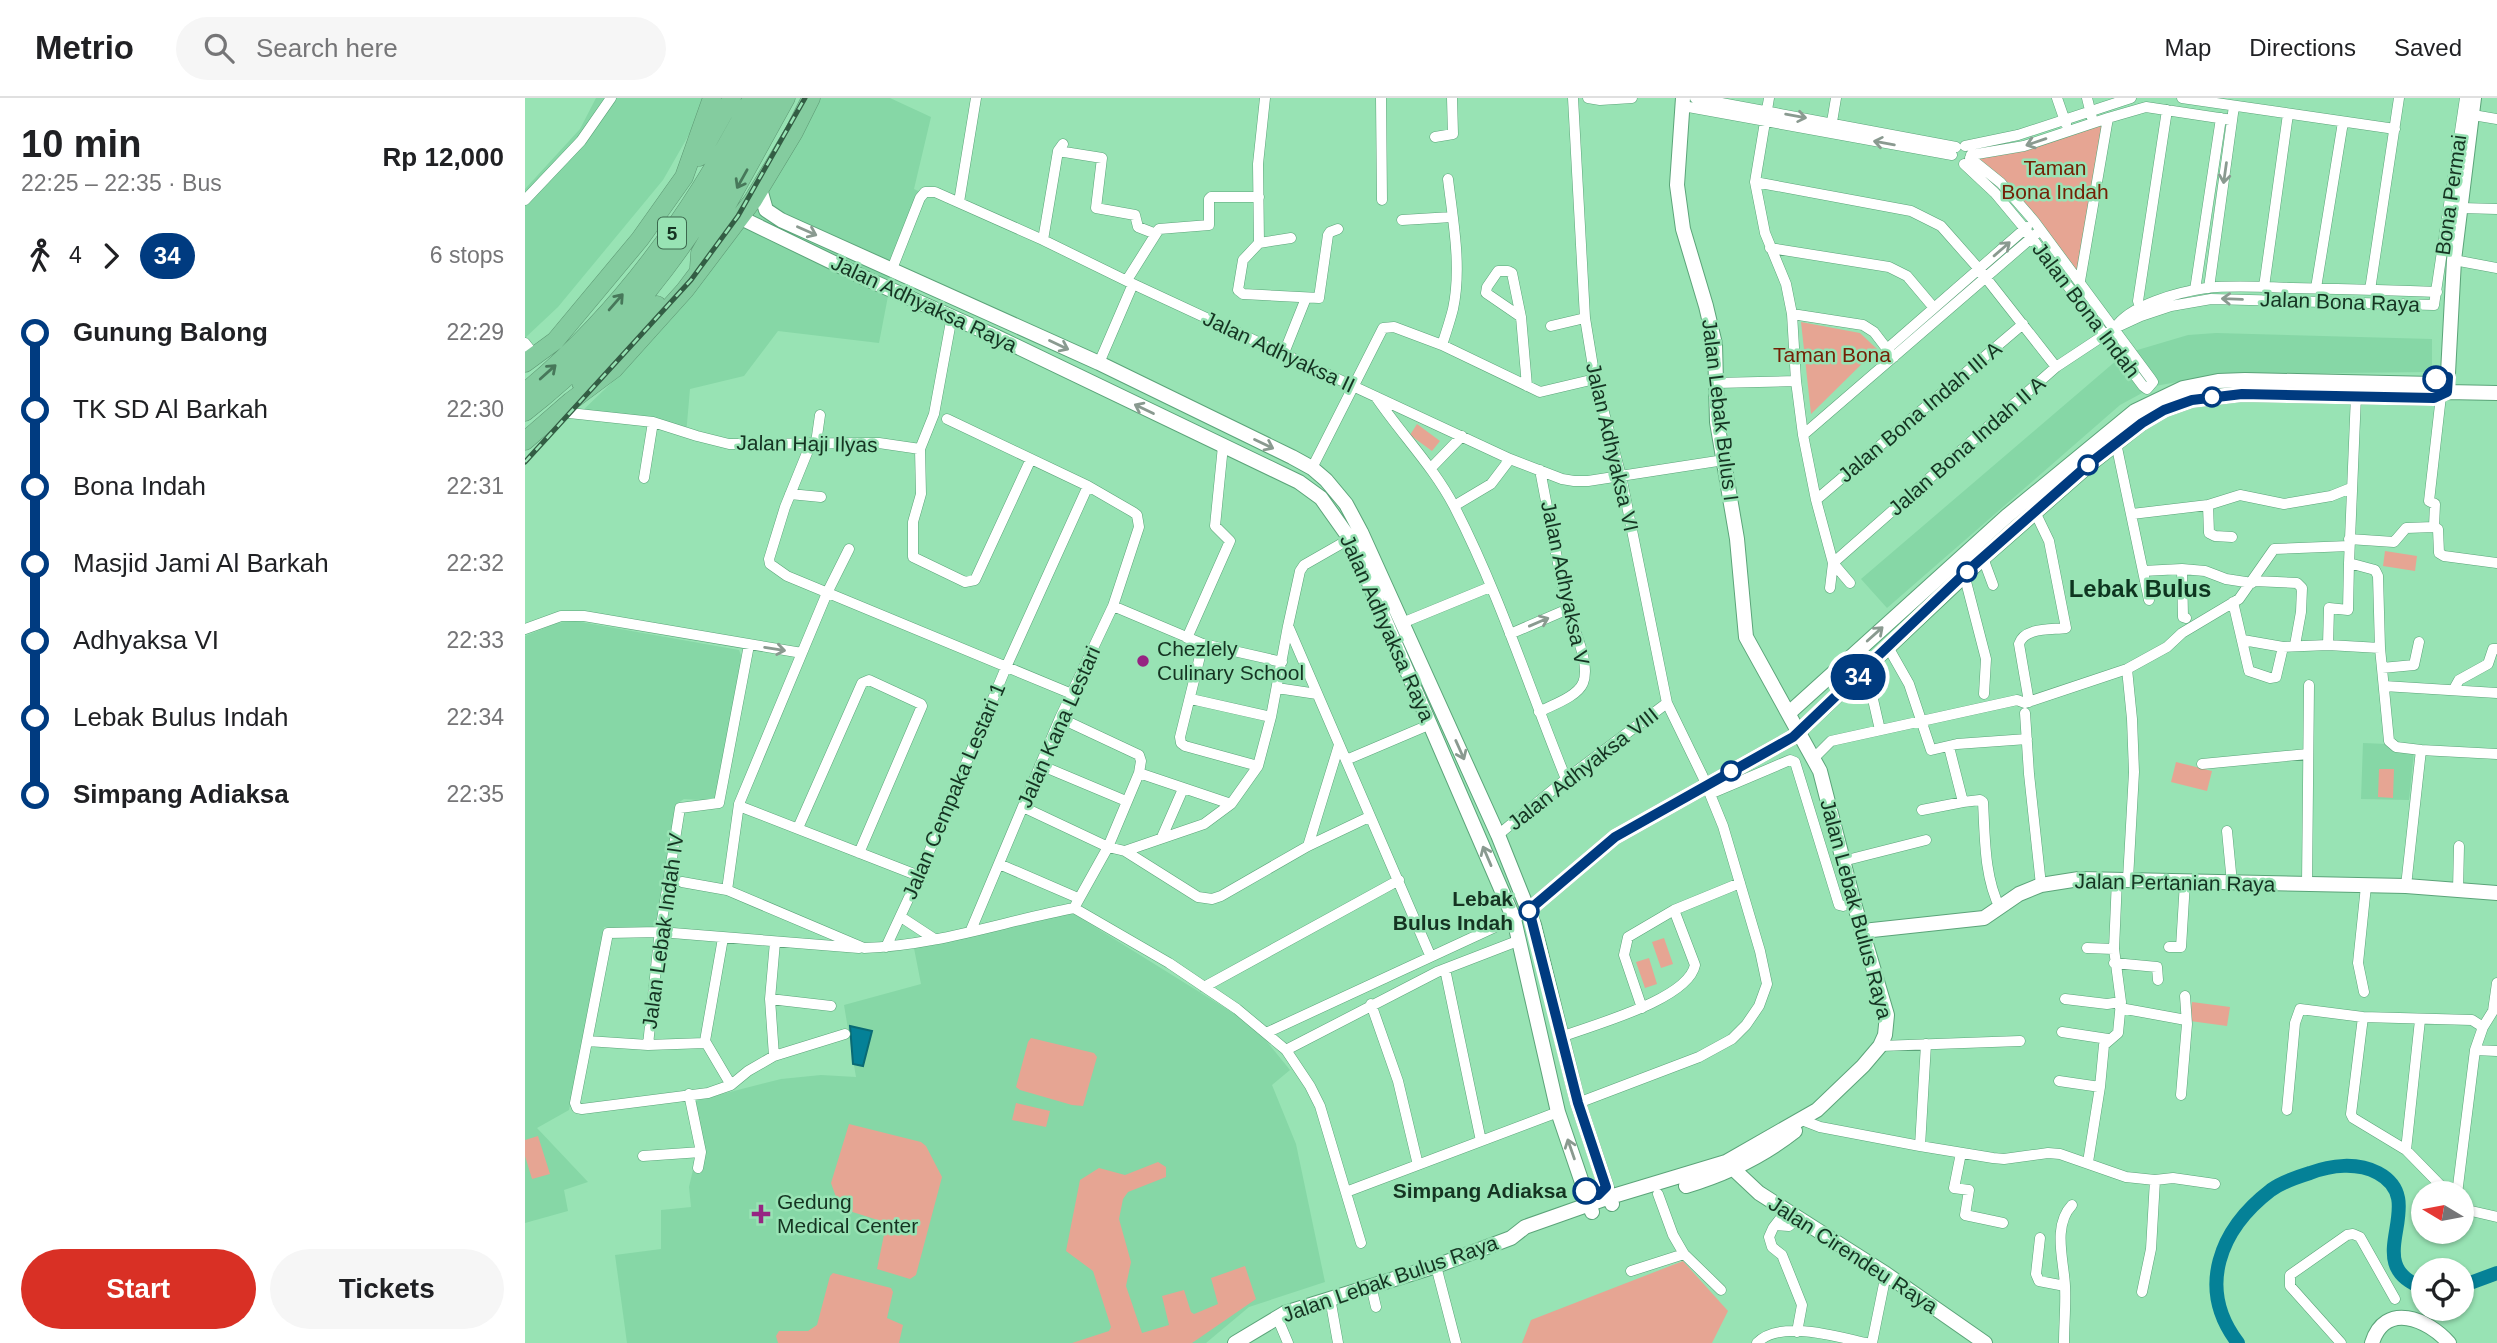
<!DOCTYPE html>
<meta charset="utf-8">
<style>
:root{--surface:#fff;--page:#f6f6f6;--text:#202124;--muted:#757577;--line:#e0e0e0;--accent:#d93025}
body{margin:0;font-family:Arial,sans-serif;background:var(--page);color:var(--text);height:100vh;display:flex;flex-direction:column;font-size:26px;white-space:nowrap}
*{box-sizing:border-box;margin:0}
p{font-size:23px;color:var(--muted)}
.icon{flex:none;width:38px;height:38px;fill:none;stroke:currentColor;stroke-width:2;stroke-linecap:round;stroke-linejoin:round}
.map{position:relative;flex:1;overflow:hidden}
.drawer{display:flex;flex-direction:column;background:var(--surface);width:525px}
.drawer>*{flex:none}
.badge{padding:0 14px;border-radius:23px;font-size:24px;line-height:46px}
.needle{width:46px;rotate:280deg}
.buttons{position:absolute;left:1886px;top:1083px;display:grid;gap:14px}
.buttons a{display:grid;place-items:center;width:63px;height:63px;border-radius:50%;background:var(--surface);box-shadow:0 2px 5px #0004;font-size:35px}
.map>.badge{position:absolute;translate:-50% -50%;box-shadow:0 0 0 4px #fff}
.legs{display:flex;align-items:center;gap:10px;height:77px;padding:0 21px;font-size:23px}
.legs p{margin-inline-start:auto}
.headline{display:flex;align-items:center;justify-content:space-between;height:119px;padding:0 21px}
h1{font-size:38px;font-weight:700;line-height:52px}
.action{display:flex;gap:14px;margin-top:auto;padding:14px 21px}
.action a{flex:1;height:80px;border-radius:42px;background:var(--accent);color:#fff;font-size:28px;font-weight:700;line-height:80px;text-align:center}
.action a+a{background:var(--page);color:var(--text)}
ul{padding:0 21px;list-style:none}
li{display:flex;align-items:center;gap:24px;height:77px;font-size:26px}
li i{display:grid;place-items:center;width:10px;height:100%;margin:0 9px;background:currentColor}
li i::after{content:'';width:18px;height:18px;margin:-9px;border:5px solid;border-radius:50%;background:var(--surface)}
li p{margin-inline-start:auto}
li:first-child i{background:linear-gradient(#0000 50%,currentColor 0)}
li:last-child i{background:linear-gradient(currentColor 50%,#0000 0)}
header{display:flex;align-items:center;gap:42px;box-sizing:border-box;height:98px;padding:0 35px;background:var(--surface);border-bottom:2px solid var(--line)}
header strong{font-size:33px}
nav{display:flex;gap:38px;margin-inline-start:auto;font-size:24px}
.search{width:490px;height:63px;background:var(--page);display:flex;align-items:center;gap:18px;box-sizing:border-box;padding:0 24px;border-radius:38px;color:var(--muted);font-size:26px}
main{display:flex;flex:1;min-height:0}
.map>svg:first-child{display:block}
.built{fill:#86d7a6}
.green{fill:#e6a593}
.water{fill:#058197;stroke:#0a6a74;stroke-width:2}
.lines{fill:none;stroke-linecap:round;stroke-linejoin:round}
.river{stroke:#058197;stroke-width:14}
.street-casing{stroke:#5ba479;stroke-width:11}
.secondary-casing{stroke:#5ba479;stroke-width:16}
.highway-casing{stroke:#5d9773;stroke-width:19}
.street{stroke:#fff;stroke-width:10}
.secondary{stroke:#fff;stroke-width:14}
.highway{stroke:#84cc9f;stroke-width:18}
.rail-casing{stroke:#335d44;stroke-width:5}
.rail{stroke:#98e3b4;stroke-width:2.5;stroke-dasharray:8;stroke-linecap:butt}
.oneway{stroke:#8a9a90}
.oneway2{stroke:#47785a}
.line-1-casing{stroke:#fff;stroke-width:16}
.line-1{stroke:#003b80;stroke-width:10}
.stop-1-dot{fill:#fff;stroke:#003b80;stroke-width:3.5}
.poi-dot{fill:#962482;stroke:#98e3b4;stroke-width:2.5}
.labels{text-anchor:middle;stroke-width:5;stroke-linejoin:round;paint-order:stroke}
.shield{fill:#98e3b4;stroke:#3c684e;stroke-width:2}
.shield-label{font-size:19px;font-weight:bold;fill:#153422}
.park-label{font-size:21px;fill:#732005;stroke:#98e3b4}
.street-label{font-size:21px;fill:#153422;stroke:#98e3b4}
.poi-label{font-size:21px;fill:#153422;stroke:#98e3b4;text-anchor:start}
.stop-label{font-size:21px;font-weight:bold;fill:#153422;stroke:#98e3b4;text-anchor:end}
.quarter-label{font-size:24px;font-weight:bold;fill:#0e3520;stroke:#98e3b4}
</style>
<header>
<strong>Metrio</strong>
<div class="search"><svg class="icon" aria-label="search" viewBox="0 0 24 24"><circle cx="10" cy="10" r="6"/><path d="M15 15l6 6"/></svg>Search here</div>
<nav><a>Map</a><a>Directions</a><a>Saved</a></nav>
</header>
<main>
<section class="drawer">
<div class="headline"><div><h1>10 min</h1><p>22:25 – 22:35 · Bus</p></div><b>Rp 12,000</b></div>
<div class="legs"><svg class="icon" aria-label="walk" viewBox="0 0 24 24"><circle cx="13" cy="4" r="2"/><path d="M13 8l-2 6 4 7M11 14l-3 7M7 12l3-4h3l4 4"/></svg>4<svg class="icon" aria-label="forward" viewBox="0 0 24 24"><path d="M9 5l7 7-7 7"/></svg><b class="badge" style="background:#003b80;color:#fff">34</b><p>6 stops</p></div>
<ul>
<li><i style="color:#003b80"></i><b>Gunung Balong</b><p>22:29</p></li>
<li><i style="color:#003b80"></i><span>TK SD Al Barkah</span><p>22:30</p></li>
<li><i style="color:#003b80"></i><span>Bona Indah</span><p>22:31</p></li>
<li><i style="color:#003b80"></i><span>Masjid Jami Al Barkah</span><p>22:32</p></li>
<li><i style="color:#003b80"></i><span>Adhyaksa VI</span><p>22:33</p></li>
<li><i style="color:#003b80"></i><span>Lebak Bulus Indah</span><p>22:34</p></li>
<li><i style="color:#003b80"></i><b>Simpang Adiaksa</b><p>22:35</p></li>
</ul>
<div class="action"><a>Start</a><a>Tickets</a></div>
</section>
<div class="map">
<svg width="1972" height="1245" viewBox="0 0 1972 1245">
<rect width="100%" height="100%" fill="#98e3b4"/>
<path class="built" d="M71 0H185L138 82 33 209 0 240V91L55 31Z
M293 0H365L406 19 389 91 402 97 368 172 354 245 253 233 219 278 165 291 161 337 55 315 103 269 213 134Z
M1691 235 1907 241V274L1697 276 1630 288 1595 307 1362 510 1336 481 1599 256 1663 237Z
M50 523 214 552 219 566 194 700 189 703 159 701 151 706 135 827 127 834 79 829 44 1012 12 1030 63 1084 39 1092 43 1113 0 1125V538L32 525Z
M1838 645 1862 646 1889 653 1884 702 1836 701Z
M522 814 549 816 729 928 765 972 747 987 771 1046 800 1184 724 1209 681 1245H102L90 1157 136 1151V1112L166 1109 164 1089 175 1041 170 1003 256 981 296 977 331 979 319 907 396 886 388 845Z"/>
<path class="green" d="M1579 24 1553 176 1450 61Z
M1276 224 1335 235 1352 251 1286 316Z
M892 326 915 343 907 353 885 337Z
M1860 453 1892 458 1890 473 1858 468Z
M1651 664 1687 673 1682 693 1646 684Z
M1854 671H1869L1868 700 1853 699Z
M1139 840 1148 866 1136 870 1127 844Z
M1124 860 1132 886 1120 890 1111 864Z
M1667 904 1705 909 1702 928 1665 923Z
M506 940 569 955 572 959 558 1008 547 1007 495 992 491 989 503 944Z
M491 1005 525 1013 521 1029 487 1022Z
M324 1026 396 1044 401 1048 417 1079 391 1177 385 1181 352 1171 361 1127 359 1124 315 1110 306 1085Z
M13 1038 25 1076 7 1081 0 1058V1042Z
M633 1064 641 1069V1079L603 1094 598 1101 594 1121 606 1164 601 1188 617 1235 644 1227 637 1198 659 1192 666 1214 669 1216 693 1206 686 1180 720 1168 731 1201 667 1245H547L584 1233 586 1229 568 1173 541 1153 555 1082 574 1070 600 1077Z
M1158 1163 1203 1213 1187 1245H997L1006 1222Z
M308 1175 366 1190 368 1194 362 1220 378 1227 374 1245H253L251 1238 254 1233H283L292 1227 305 1178Z"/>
<path class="water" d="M325 928 347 933 338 968 328 966Z"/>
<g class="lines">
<path class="river" d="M1937 1188 1972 1175
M1713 1245C1671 1190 1695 1131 1746 1092 1757 1084 1772 1079 1785 1075 1806 1067 1832 1064 1853 1075 1907 1104 1831 1167 1899 1190"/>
<g class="street-casing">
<path id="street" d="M740 0 733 66 734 145 718 162 713 192 718 196 794 200 803 137 805 134 813 131
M856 0 857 102
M1048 0 1060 220 1070 281 1096 378 1142 605 1178 679 1198 728 1235 853 1242 886 1234 908 1221 927 1207 941 1174 959 1053 1005
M1063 0 1075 2 1107 0
M1170 0 1431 49
M1244 0 1230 84 1240 135 1261 186 1267 216 1271 283 1278 337 1291 402 1308 465 1305 490
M1532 0 1541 26
M1562 0 1567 20
M1657 0 1870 31
M1158 8 1427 57
M1948 17 1972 21
M1307 24 1311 0
M910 39 928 36 927 0
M1440 48 1493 37 1606 0
M533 53 577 60 571 110 610 117 613 129 631 136
M1446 57 1499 48 1583 20 1621 9 1707 22
M1439 66 1470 95 1500 131 1618 288 1622 291 1628 284 1626 281 1509 123 1476 85 1445 60
M1230 84 1386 113 1416 128 1454 171 1531 269
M0 102 56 43 86 0
M434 104 451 0
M1936 110 1972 111
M877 122 927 119
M518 142 533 53 538 46
M734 145 766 140
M1245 150 1364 169 1382 178 1409 210
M1929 162 1972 170
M367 171 395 100 400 94H410L518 142 608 186 985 361 1037 381 1049 383H1063L1199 362
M602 182 634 131 684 127V101L686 99H734
M1555 183 1583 20
M1739 189 1763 16
M1684 190 1709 8
M1791 190 1818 24
M1670 192 1696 20
M1845 192 1874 0
M1615 209 1613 203 1642 12
M1267 216 1338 227 1349 234 1362 251
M427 218 409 316 395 351 396 396 388 424V459L440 484 450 482 505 363
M996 219 961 195 962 189 973 173H983L987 175 996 219 1002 288
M1026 228 1060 220
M1590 230C1604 207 1654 194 1681 190 1709 187 1739 189 1767 190 1815 191 1863 192 1912 194
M0 245 10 258
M917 247C921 235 925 223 928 211 937 169 928 123 923 81
M759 255 781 200
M1369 259 1362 251 1502 129
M574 265 608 186
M1191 285 1271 283
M1831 297 1824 465 1850 472 1853 478 1855 550 1864 643 1871 649 1896 652 1881 788
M1916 298 1904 403 1910 406 1909 429 1913 431 1914 455 1919 458 1972 465
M851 299C876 336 908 368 929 408 974 495 1004 590 1041 681
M35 314 128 324 172 338 204 346 354 345 395 351
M422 321 563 388 608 414 612 417 614 429 588 508 535 620 446 832
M1278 337 1511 136
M286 345 260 409 244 461 245 466 262 478 547 596
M291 345 295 317
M1591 345 1624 502
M787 370 858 230 869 229 917 247 1015 294 1070 281
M906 370 937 338
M119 380 128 324
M265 396 296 399
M1291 402 1498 226
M929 408 966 386 985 361
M1607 416 1683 407
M1707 439 1690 438 1684 435 1683 407 1715 397 1759 406 1806 398 1826 390
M1824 441 1869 444 1881 430 1909 429
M324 451 302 495 214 706 202 792 339 850C410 848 480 823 549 810L644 865 712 911 761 952 785 988 795 1008 836 1145
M1458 460 1468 487
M1308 465 1531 269 1590 230 1616 218 1646 208 1686 201 1909 207 1940 0
M1308 465 1325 485
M1657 471 1680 473 1701 481 1727 485
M1618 473 1657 471 1658 519 1661 520
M1439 476 1461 561 1459 596
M1729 483 1772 485 1777 490 1776 514 1770 547
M1708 504 1724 573 1745 580 1751 579 1758 549
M588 508 678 546 757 564
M877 525 965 489
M764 530 905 857
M0 531 36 518H59L277 555
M985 536 1043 511
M662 540 705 443 690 428 698 348
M1718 542 1758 549 1803 547 1855 550
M678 546 655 639 656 645 660 648 733 668
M1803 547 1804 510 1823 512 1824 465
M1363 549 1384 586 1406 652 1432 646 1502 641
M1857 570 1889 567 1894 544
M1602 571 1607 621 1609 674 1603 781
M1335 577 1347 597 1355 632
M1859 588 1972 595
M752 590 792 596
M1929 591 1934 582 1963 566 1968 551H1972
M666 601 746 619
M1504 604 1494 546C1499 529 1526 532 1541 530L1524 443 1510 414
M1014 614C1027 607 1052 599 1058 585 1066 565 1048 531 1043 511 1032 465 1024 418 1015 372
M1500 615 1504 676 1516 787
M535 620 614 657 616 663 614 675 583 749 549 810
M1424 649 1438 704 1455 702 1458 704C1460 738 1459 779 1475 810
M1896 652 1972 656
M1289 660 1306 643 1492 602 1500 605 1602 571 1642 549 1657 535 1714 501 1749 451 1824 448
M821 662 906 626
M1677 666 1783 656
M515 667 601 703
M614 675 706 706
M1185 696 1265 662 1270 664 1314 807 1318 808 1329 805
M214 708 394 778
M498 709 583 749 600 753 673 799 687 801 696 798 783 748 844 719
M1397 712 1438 704
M273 730 337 585 344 582 396 606 397 608 334 755
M1702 733 1707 785
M973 737 1041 681 1142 605
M637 739 658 691
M783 748 814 647
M600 753 679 726 706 706 733 668 746 619 763 528 775 473 779 467 828 439
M1318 763 1401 742
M474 766 553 800
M157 784 202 792
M1782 787 1784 587
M1933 792 1934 748
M376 819 408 840
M198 840 180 943 206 987
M361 849 394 778 482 567 563 388
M1644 849H1656L1660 784
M1562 850 1589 851
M1589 865 1632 869 1633 882
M920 871 956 1043
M679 889 874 782
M1839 894 1833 865 1841 788
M245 901 306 908
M1540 901 1582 906 1596 904
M846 906 873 983 893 1067
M1117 910 1099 857 1103 839 1149 812 1215 785
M1595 910 1661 922
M1838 919 1826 1016 1828 1020 1881 1052 1924 1096
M1537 934 1583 941
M741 935 994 818
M320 936 249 958 223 973 206 987 183 995 57 1011 52 1010 50 1005 83 835 135 834 334 850
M1036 939C1067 927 1163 902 1170 867L1149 812
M62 943 123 947 180 945
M123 947 134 841 155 710 194 705 224 547
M1355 948 1495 943
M761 952 912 874 995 842
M1950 952 1972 953
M249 958 245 901 250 844
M1534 983 1575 989
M164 996 176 1054 173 1070
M1656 997 1662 926 1660 898
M1762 1012 1770 925 1775 911 1838 919 1947 922 1958 929
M1277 1022 1295 1029 1395 1048 1468 1060 1479 1061 1523 1055 1535 1056 1601 1079 1630 1082 1648 1080 1690 1086
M1395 1048 1401 946
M1881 1052 1895 922
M1436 1055 1429 1090 1444 1092 1440 1117 1478 1125
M118 1058 176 1054
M1563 1064 1575 989 1579 947 1593 935 1596 904 1589 851 1592 781
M821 1094 1033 1014
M1133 1096 1148 1137 1159 1156 1196 1192
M1932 1096 1950 952 1958 929 1968 913 1972 885
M1937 1108 1942 1112 1972 1119
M1262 1112 1248 1130 1244 1139 1247 1149 1257 1157 1277 1207 1272 1234
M1251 1127 1264 1128 1273 1120
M1515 1140 1511 1176 1514 1183 1540 1188
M911 1168 931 1245
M1106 1173 1159 1156
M846 1188 851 1209
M1617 1194 1626 1151 1630 1082
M805 1200 813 1245
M752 1219 763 1245
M1232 1245C1254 1221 1313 1239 1341 1245
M1347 1245 1361 1176
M1539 1245C1539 1226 1541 1207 1540 1188 1539 1163 1527 1128 1547 1107
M1816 1245 1765 1188V1177L1822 1137 1828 1136 1835 1139 1870 1201"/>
</g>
<g class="secondary-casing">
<path id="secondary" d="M235 91 241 112 256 122 574 265 767 359 787 370 801 382 821 406 836 434 973 737 1009 827 1053 1005 1087 1106
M216 120 342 181 472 239 774 384 796 400 825 441 989 821 1033 1014 1067 1114
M1922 294 1929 162 1949 0
M1264 615 1482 418 1610 313 1658 290 1693 283 1720 282 1909 286 1922 294
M1004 812 1090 739 1268 639 1458 460 1564 367 1617 325 1639 312 1667 302 1717 296 1909 300 1922 294 1972 295
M1338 833 1459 820 1494 796 1516 787 1554 781 1881 788 1972 795
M1202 1065 1234 1095 1361 1176 1460 1245
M1161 1088C1201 1076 1237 1059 1270 1033
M710 1245 760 1215 911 1168 986 1140 1000 1129 1085 1099 1201 1064 1292 1012 1338 968 1355 948 1360 937 1362 917 1329 805 1295 673 1221 539 1212 441 1192 324 1190 246 1181 208 1158 131 1152 87 1158 0
M1847 1245C1860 1203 1903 1221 1924 1245"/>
</g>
<g class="highway-casing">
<path id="highway" d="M174 59 207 0
M174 170 175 155 182 143 261 0
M0 265 30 243 115 141 159 79 187 0
M56 285 93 249 132 207
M0 294C97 214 170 111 227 0
M0 314C110 228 182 122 246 0
M0 343 46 303 89 271 160 192 228 102 269 34 286 0"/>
</g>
<use href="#street" class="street"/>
<use href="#secondary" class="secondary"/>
<use href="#highway" class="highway"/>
<g class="rail-casing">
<path id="rail" d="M0 364 166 182 213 118 280 0"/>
</g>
<use href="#rail" class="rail"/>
</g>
<defs><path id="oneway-shaft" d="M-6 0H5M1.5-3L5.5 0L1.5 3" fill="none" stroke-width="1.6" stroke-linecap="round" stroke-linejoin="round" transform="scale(1.75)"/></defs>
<g class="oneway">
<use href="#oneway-shaft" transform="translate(1271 18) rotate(10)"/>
<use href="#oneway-shaft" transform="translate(1511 44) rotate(161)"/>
<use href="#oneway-shaft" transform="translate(1359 45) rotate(-170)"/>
<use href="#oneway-shaft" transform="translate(1700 75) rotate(98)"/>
<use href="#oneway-shaft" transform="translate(282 133) rotate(24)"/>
<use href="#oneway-shaft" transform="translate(1477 151) rotate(-41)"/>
<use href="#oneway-shaft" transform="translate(1707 201) rotate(-178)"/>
<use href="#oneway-shaft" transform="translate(534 247) rotate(25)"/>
<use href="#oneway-shaft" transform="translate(619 311) rotate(-154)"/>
<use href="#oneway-shaft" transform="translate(739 346) rotate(26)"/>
<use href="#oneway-shaft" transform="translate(1014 524) rotate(-23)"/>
<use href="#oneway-shaft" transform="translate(1350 536) rotate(-42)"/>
<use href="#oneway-shaft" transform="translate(250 551) rotate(9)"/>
<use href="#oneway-shaft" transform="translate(935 652) rotate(66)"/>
<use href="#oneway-shaft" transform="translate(962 758) rotate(-113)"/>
<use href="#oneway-shaft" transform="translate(1046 1051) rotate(-109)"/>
</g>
<g class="oneway2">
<use href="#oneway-shaft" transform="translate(217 81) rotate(119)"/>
<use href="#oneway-shaft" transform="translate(91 204) rotate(-49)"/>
<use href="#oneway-shaft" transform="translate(23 274) rotate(-42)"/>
</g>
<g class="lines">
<g class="line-1-casing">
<path id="line-1" d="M1061 1093 1073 1097 1081 1089 1053 1005 1004 812 1090 739 1268 639 1439 476 1564 366 1617 325 1639 312 1667 302 1717 296 1909 300 1922 294 1923 279 1911 281"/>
</g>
<use href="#line-1" class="line-1"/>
</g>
<g class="stop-1-dot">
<circle cx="1911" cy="281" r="12"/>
<circle cx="1687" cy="299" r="9"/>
<circle cx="1563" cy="367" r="9"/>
<circle cx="1442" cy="474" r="9"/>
<circle cx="1206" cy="673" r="9"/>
<circle cx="1004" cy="813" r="9"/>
<circle cx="1061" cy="1093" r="12"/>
</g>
<g class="poi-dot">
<circle cx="618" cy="563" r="7"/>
<path d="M232.5 1105.5h7v7h7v7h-7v7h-7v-7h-7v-7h7z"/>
</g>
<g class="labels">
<rect class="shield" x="133" y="119.5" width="28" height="31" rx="5"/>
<g class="shield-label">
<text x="147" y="142">5</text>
</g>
<g class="park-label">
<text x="1530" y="77">Taman<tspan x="1530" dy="24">Bona Indah</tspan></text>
<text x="1307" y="264">Taman Bona</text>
</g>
<g class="street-label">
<text transform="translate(1926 97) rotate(-82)" y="7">Bona Permai</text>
<text transform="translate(1815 204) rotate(2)" y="7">Jalan Bona Raya</text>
<text transform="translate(399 206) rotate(25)" y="7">Jalan Adhyaksa Raya</text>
<text transform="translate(1561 212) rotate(53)" y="7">Jalan Bona Indah</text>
<text transform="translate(754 254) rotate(25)" y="7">Jalan Adhyaksa II</text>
<text transform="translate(1195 312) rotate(83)" y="7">Jalan Lebak Bulus I</text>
<text transform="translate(1395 314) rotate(-40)" y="7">Jalan Bona Indah III A</text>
<text transform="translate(282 346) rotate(1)" y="7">Jalan Haji Ilyas</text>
<text transform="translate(1442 348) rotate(-41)" y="7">Jalan Bona Indah II A</text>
<text transform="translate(1087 349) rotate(77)" y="7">Jalan Adhyaksa VI</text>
<text transform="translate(1040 485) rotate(78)" y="7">Jalan Adhyaksa V</text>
<text transform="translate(862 530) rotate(66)" y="7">Jalan Adhyaksa Raya</text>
<text transform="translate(534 629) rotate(-66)" y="7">Jalan Kana Lestari</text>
<text transform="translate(1058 671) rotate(-38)" y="7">Jalan Adhyaksa VIII</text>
<text transform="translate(429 693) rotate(-67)" y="7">Jalan Cempaka Lestari 1</text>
<text transform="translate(1650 785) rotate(1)" y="7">Jalan Pertanian Raya</text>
<text transform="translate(1331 811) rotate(75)" y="7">Jalan Lebak Bulus Raya</text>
<text transform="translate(138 833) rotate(-82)" y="7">Jalan Lebak Indah IV</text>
<text transform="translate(1328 1157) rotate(33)" y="7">Jalan Cirendeu Raya</text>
<text transform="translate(865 1181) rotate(-19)" y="7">Jalan Lebak Bulus Raya</text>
</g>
<g class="poi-label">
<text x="632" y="558">Chezlely<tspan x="632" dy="24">Culinary School</tspan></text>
<text x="252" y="1111">Gedung<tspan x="252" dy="24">Medical Center</tspan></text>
</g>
<g class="stop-label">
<text x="988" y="808">Lebak<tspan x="988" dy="24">Bulus Indah</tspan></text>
<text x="1042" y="1100">Simpang Adiaksa</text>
</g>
<g class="quarter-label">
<text x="1615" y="499">Lebak Bulus</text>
</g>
</g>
</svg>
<div class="buttons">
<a><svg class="needle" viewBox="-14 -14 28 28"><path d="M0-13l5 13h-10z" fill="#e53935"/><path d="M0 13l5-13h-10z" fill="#757577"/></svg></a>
<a><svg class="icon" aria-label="locate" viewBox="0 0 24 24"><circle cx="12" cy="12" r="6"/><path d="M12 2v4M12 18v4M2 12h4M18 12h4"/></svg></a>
</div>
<b class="badge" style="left:1333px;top:579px;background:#003b80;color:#fff">34</b>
</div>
</main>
